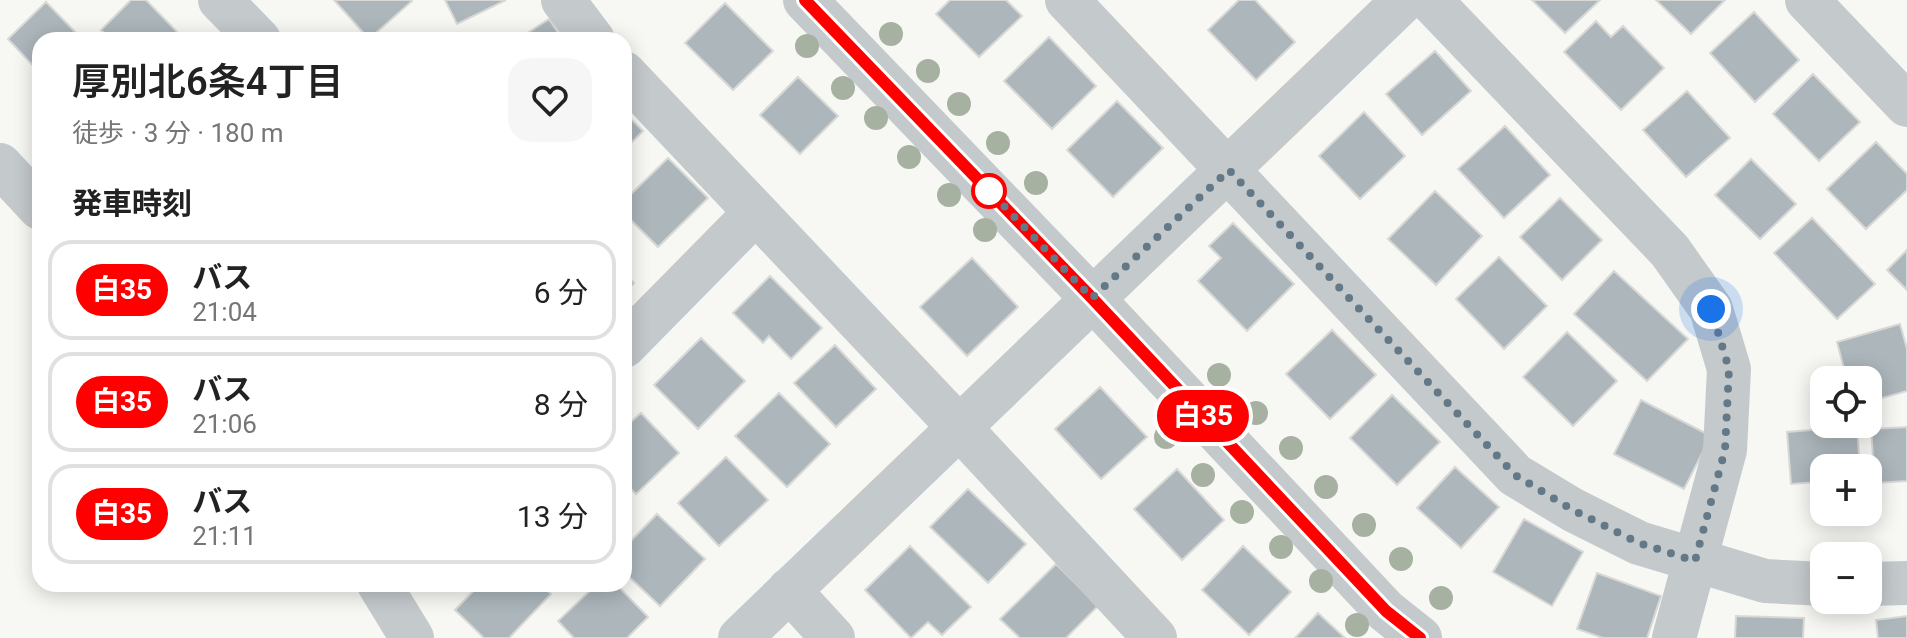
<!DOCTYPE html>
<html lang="ja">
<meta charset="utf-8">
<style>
:root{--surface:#fff;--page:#f6f6f6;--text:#222;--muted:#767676;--line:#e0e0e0}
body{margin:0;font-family:Roboto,"Noto Sans JP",sans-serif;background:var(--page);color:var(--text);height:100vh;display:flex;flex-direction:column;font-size:30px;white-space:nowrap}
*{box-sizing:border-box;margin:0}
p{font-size:26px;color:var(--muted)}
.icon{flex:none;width:44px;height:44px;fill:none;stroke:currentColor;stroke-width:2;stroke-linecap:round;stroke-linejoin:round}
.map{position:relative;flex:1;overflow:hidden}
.sheet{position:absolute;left:32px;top:32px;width:600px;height:560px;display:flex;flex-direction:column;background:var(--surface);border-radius:24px;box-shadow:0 4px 20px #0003}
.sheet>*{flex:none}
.badge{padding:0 16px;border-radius:26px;font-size:28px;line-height:52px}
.tools{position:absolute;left:1810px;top:366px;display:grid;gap:16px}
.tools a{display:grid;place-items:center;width:72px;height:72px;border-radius:16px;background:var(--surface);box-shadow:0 4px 20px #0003;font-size:40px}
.you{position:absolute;width:40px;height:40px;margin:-20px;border:6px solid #fff;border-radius:50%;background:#1a73e8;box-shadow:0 0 0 12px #1a73e833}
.map>.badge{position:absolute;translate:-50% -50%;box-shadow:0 0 0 4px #fff}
h2{padding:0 40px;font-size:30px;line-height:72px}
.round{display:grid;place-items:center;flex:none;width:84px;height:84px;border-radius:24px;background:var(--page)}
.head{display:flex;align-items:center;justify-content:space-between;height:136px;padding:0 40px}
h1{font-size:38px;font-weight:600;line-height:60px}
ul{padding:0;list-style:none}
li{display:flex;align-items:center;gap:24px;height:100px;margin:0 16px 12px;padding:0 24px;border:4px solid var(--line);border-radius:24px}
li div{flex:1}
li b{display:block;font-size:30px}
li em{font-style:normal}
li .badge{min-width:88px;font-weight:700;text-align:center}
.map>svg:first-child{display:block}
.building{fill:#acb6bb;stroke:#d8d8d6;stroke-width:2}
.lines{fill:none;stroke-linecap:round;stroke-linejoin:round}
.minor{stroke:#c4c9cc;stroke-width:44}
.tertiary{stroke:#c4c9cc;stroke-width:44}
.tree{fill:#a7b1a2}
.line-casing{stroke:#fff;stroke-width:18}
.line{stroke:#f00;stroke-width:12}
.walk{stroke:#637987;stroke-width:8;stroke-dasharray:0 14.4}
.stop-dot{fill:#fff;stroke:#f00;stroke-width:4}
</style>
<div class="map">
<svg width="1907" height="638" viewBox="0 0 1907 638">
<rect width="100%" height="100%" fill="#f7f7f3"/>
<path class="building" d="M131 0H146L185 40H111L101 30Z
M334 0H411L412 1 369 39Z
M445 0H506L457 24Z
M950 0H1006L1022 16 979 57 936 14Z
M1239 0H1255L1295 42 1256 80 1208 30Z
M1532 0H1600L1565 33Z
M1656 0H1725L1691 34Z
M46 2 83 40H40V73L8 39Z
M725 3 773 51 733 90 685 43Z
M1754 12 1799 60 1755 102 1710 53Z
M549 19 563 40H517Z
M1596 21 1611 37 1623 26 1664 68 1621 110 1564 52Z
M1049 37 1096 86 1052 129 1004 81Z
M1435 51 1471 91 1422 135 1386 94Z
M1813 74 1860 122 1819 161 1773 114Z
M798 77 838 116 800 154 760 115Z
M1687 91 1730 138 1686 177 1643 130Z
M1117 101 1163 148 1113 197 1067 150Z
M624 112 643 131 624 150Z
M1364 112 1405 156 1360 199 1319 156Z
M1505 126 1550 175 1504 218 1458 169Z
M1876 142 1907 174V190L1866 229 1827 189Z
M668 158 708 198 658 247 624 213V201Z
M1751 159 1796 204 1760 239 1715 195Z
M1435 191 1482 236 1436 285 1388 239Z
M1560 198 1602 240 1562 280 1520 237Z
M1812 218 1875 284 1837 319 1774 253Z
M1233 223 1294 284 1247 331 1198 281 1221 258 1209 246Z
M1907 250V290L1887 270Z
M1499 257 1547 306 1504 349 1456 299Z
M972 258 1018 307 967 356 920 307Z
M1614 271 1688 339 1647 381 1574 314Z
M624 273 634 283 624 294Z
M770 276 822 328 791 359 769 336 763 343 733 313Z
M1900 324 1907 349V391L1868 402V380H1847L1837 342Z
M1332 330 1376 375 1330 419 1286 374Z
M1567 332 1617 381 1573 426 1523 377Z
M701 338 745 381 698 429 654 385Z
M835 345 876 389 836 427 794 383Z
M1100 387 1147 437 1101 479 1055 429Z
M1824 389V413L1821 414 1815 391Z
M779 393 830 444 787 487 735 436Z
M1392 395 1440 442 1397 485 1350 438Z
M1641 400 1711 436 1684 489 1614 454Z
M641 413 679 453 636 494 624 482V428Z
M1857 426 1860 468H1824V504L1821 505 1818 482 1791 484 1787 432Z
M1907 427V481L1875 483 1871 429Z
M726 457 768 500 719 546 678 503Z
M1455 467 1499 507 1461 548 1417 508Z
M1177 469 1224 520 1182 560 1134 509Z
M968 489 1026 544 988 583 930 527Z
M657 514 705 559 660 606 624 572V548Z
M1524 519 1583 552 1552 606 1493 572Z
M910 546 971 607 942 635 928 622 911 638 865 590Z
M1243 546 1291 592 1249 635 1202 590Z
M1056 564 1098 606 1066 638H1020L1000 619Z
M1597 573 1661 596 1647 638H1603L1577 629Z
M480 584H541L551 594 509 638H484L455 610Z
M597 584H616L648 617 627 638H574L558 621Z
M1318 613 1345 638H1295Z
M1736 616 1804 618 1803 638H1735Z
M1907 616V638H1878L1876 620Z"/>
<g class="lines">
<path class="minor" d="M220 0 259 40
M563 0 593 40
M1067 0 1515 475 1573 510 1639 543 1765 581 1824 584
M1430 0 1670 251 1711 309 1729 369 1725 450 1674 638
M1807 0 1907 105
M624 73 958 426 1155 638
M0 165 40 208
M624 346 755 213
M379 584 412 638
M1868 584 1907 583
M789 590 833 638
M740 638 1404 0"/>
<path class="tertiary" d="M805 0 1092 298 1386 611 1420 638"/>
</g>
<g class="tree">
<circle cx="891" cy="34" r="12"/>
<circle cx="807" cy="46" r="12"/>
<circle cx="928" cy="71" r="12"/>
<circle cx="843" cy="88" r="12"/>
<circle cx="959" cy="104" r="12"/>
<circle cx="876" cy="118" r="12"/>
<circle cx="998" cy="143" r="12"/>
<circle cx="909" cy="157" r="12"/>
<circle cx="1036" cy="183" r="12"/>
<circle cx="949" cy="195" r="12"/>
<circle cx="985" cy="230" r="12"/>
<circle cx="1219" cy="375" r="12"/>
<circle cx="1256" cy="413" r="12"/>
<circle cx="1166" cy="437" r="12"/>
<circle cx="1291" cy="448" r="12"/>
<circle cx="1203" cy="475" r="12"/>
<circle cx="1326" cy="487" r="12"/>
<circle cx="1242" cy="512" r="12"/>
<circle cx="1364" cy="525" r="12"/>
<circle cx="1281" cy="547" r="12"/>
<circle cx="1401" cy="559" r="12"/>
<circle cx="1321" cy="581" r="12"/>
<circle cx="1441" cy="598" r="12"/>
<circle cx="1357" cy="625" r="12"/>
</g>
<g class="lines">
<g class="line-casing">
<path id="line" d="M805 0 1092 298 1386 611 1420 638"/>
</g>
<use href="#line" class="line"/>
<path class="walk" d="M989 191 982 183 1092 298 1229 170 1515 475 1573 510 1639 543 1695 561 1725 450 1729 369 1711 309"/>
</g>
<circle class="stop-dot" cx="989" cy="191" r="16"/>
</svg>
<div class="tools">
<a><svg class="icon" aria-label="locate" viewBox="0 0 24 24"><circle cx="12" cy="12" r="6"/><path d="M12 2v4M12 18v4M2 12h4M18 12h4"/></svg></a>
<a>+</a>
<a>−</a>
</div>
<div class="you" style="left:1711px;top:309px"></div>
<b class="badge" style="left:1203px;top:416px;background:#f00;color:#fff">白35</b>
<section class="sheet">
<div class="head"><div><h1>厚別北6条4丁目</h1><p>徒歩 · 3 分 · 180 m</p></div><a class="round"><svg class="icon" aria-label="heart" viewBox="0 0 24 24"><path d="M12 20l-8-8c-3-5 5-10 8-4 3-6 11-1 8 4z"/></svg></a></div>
<h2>発車時刻</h2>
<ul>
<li><span class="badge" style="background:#f00;color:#fff">白35</span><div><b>バス</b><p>21:04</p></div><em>6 分</em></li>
<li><span class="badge" style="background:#f00;color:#fff">白35</span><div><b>バス</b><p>21:06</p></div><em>8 分</em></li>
<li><span class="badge" style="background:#f00;color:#fff">白35</span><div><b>バス</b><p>21:11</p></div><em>13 分</em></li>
</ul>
</section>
</div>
